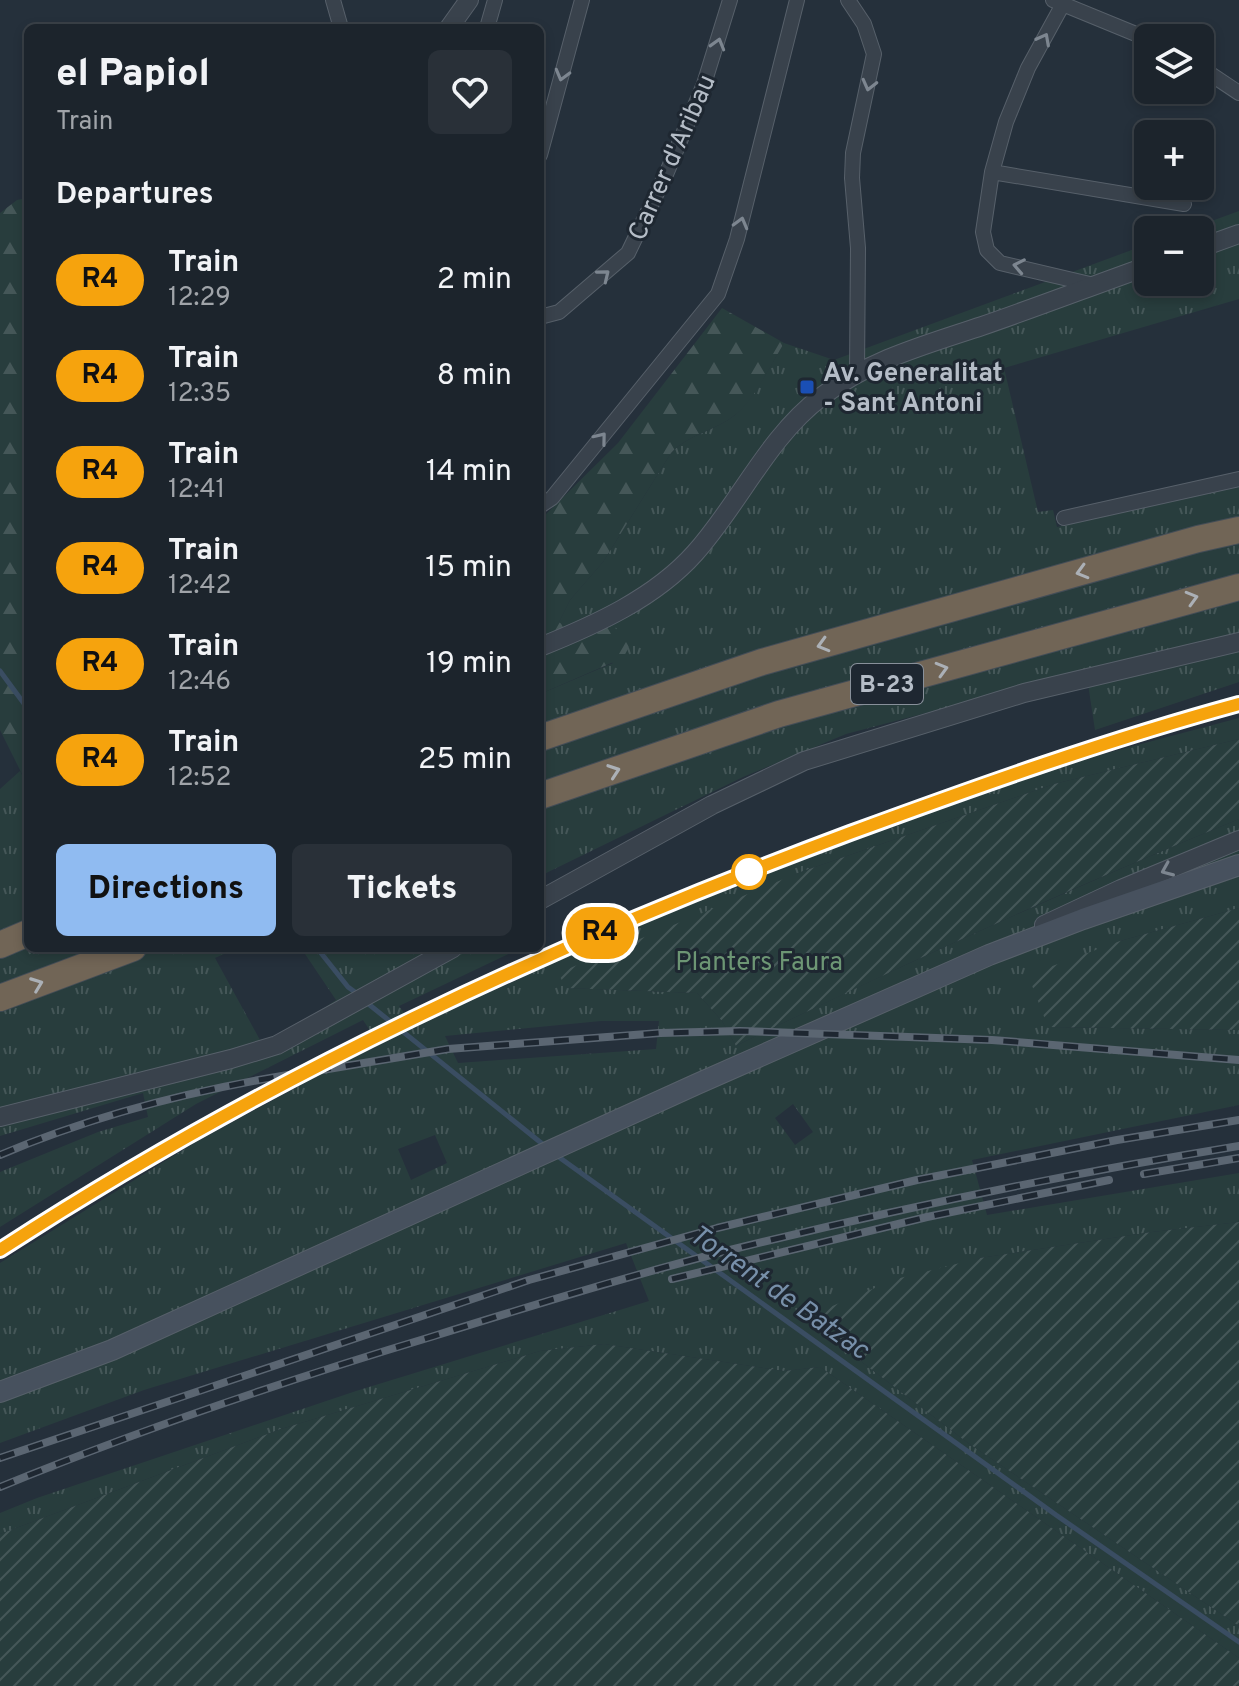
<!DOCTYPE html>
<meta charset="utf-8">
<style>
:root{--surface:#1c242c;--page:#293038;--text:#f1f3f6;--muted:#a0a4a9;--line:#3a4148;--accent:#90bbf1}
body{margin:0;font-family:Overpass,sans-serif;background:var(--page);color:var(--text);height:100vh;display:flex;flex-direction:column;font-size:30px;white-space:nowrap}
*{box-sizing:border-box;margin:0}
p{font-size:26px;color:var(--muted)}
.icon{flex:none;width:44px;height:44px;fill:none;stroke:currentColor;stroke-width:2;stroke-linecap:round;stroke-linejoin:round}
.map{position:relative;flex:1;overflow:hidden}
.sheet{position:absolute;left:24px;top:24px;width:520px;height:928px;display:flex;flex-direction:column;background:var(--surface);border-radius:12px;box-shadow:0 4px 12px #0003,0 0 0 2px var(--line)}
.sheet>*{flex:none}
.badge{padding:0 16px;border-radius:26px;font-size:28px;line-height:52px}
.tools{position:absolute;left:1134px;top:24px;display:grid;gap:16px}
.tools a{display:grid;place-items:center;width:80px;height:80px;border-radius:12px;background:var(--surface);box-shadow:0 4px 12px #0003,0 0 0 2px var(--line);font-size:40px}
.map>.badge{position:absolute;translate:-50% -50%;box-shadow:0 0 0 4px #fff}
h2{padding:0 32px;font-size:30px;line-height:72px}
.round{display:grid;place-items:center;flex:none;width:84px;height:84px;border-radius:12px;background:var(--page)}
.overview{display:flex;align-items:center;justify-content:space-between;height:136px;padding:0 32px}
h1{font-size:38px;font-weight:800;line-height:60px}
.action{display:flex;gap:16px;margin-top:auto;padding:16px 32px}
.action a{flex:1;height:92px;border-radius:12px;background:var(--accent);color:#111;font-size:32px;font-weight:800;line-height:92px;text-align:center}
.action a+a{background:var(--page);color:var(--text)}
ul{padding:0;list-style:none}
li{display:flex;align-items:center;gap:24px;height:96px;padding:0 32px}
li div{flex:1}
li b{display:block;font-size:30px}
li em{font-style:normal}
li .badge{min-width:88px;font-weight:700;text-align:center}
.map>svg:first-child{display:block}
.grass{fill:url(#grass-tufts);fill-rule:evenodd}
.forest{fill:url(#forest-firs)}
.garden{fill:url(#garden-furrows)}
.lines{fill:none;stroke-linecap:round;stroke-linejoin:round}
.stream{stroke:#3a4d62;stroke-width:5}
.minor-casing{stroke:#57606a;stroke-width:16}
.tertiary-casing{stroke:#57606a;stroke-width:20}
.secondary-casing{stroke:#57606a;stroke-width:22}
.motorway-casing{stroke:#444d57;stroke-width:28}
.minor{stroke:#39424c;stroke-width:14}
.tertiary{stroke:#39424c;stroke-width:18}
.secondary{stroke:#47515e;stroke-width:20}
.motorway{stroke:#716556;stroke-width:26}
.rail-casing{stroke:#5b6672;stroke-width:8}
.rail{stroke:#1e2731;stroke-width:5;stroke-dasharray:15;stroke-linecap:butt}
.oneway{stroke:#7d8690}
.oneway2{stroke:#abb0b6}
.line-casing{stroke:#fff;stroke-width:18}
.line{stroke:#f6a30d;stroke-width:12}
.transit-dot{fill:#1a4fb4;stroke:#1e2731;stroke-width:3}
.stop-dot{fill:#fff;stroke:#f6a30d;stroke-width:4}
.labels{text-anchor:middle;stroke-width:6;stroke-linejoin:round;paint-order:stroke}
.shield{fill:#1e2731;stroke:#88909a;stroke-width:2}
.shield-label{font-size:24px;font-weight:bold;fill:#b5bdc7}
.street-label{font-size:26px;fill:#b5bdc7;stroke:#1e2731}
.poi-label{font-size:26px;font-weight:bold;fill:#b5bdc7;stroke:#1e2731;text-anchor:start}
.park-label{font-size:26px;fill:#6d9674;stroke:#1e2731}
.water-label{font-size:28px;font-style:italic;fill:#778fa9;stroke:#1e2731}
</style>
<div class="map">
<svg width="1239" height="1686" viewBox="0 0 1239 1686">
<defs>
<pattern id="grass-tufts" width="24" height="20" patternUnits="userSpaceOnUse" patternTransform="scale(2)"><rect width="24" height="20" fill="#283d3d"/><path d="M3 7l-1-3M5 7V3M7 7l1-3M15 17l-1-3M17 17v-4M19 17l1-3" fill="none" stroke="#455758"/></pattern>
<pattern id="forest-firs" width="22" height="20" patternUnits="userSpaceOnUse" patternTransform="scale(2)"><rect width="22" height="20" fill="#283d3d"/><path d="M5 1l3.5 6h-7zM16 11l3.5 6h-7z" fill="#455758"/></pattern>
<pattern id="garden-furrows" width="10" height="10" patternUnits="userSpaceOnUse" patternTransform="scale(2)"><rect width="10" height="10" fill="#283d3d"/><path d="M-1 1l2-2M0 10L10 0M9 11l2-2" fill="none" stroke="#455758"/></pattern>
</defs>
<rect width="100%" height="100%" fill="#25303b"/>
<path class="grass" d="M1239 211V299L1004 368 1038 512 1053 510 1057 527 1239 487V682L1095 730 1086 671 846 734 743 777 540 876V694L613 663 559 622 570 600 603 562 671 453C689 434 715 431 735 415 753 401 772 363 784 343L834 360 1148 244V282H1200V230H1187Z
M1239 718V739L1054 784 798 873 567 988 697 993 722 1021 736 1046C901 965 1069 889 1239 819V908L1120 941 1049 1027 1239 1030V1105L972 1160 987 1215 1239 1173V1222L1152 1232 980 1258 804 1318 968 1443 1239 1626V1658L820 1367 784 1371 604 1344 540 1351 281 1429 0 1534V1513L37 1498 356 1391 649 1301 626 1243 144 1390 0 1443V1263L196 1142 378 1043 363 1020 196 1104 0 1227V1172L98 1132 148 1117 143 1093 0 1136V789L20 771 28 787V948H237L215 958 260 1040 284 1035 336 1000 301 948H521L399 1006 413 1025 515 981 610 935 831 846 1047 769ZM601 1021H659L656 1049 458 1063 445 1036ZM793 1104 813 1132 795 1145 775 1118ZM435 1135 447 1163 411 1180 398 1149Z"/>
<path class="forest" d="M28 198V786L0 730V213L17 200Z
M722 308 784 343C772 363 753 402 735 415 715 431 689 434 671 453L603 562 570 600 559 622 569 629C596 626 618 616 629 647L623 658 540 694V520L618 443Z"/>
<path class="garden" d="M1239 739V819C1068 889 901 965 736 1046L722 1021 697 993 566 988 558 973 798 873 1054 784Z
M1239 908V1030L1048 1027 1028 975 1120 941Z
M1239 1222V1626L968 1443 804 1318 896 1279 980 1258 1152 1232Z
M604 1344 784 1371 820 1367 1239 1658V1686H0V1534L281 1429 540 1351Z"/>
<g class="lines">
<path class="stream" d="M0 671 28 709
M317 948 348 987 359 995
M366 1002 545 1146
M556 1155 1056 1515 1239 1642"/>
<g class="minor-casing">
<path id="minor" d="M333 0 341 28
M848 0 864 24 874 54 853 153 852 178 858 248 857 372
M1053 0 1148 39
M1063 4 1028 68 1006 122 992 172 983 232 987 250 1000 263 1094 285
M487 28 495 0
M1200 67 1239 93
M540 155 582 0
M992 172 1184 204
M540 317 559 312 628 253 667 172 704 84 730 0
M540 506 552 498 718 294 737 239 797 0
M1064 518 1239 479"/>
</g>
<g class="tertiary-casing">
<path id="tertiary" d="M449 28 469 0
M1200 248 1239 234
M540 647C595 625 655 598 695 553 739 504 768 437 821 397 869 360 925 345 982 326 1037 307 1092 286 1148 266
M540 900 712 805 804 761 1024 693 1239 642
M1044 925 1121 889 1239 840
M0 1117 231 1059 277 1045 453 948"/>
</g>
<g class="secondary-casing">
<path id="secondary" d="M0 1392 112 1350 697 1084 989 955 1083 919 1239 865"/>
</g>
<g class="motorway-casing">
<path id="motorway" d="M540 738 762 662 1198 539 1239 530
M540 796 779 714 1239 587
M0 945 28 933
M0 998 133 948"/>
</g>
<use href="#minor" class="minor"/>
<use href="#tertiary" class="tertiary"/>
<use href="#secondary" class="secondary"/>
<use href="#motorway" class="motorway"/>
<g class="rail-casing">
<path id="rail" d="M316 1071 448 1049 660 1033 740 1031 992 1040 1239 1060
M0 1155C92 1116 190 1091 288 1075
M1144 1174 1239 1158
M0 1250C34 1227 68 1204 103 1183 342 1038 602 925 863 829 987 783 1112 740 1239 704
M672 1279 927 1217 1109 1180
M0 1458 529 1280 717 1228 917 1180 1117 1140 1239 1120
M0 1487C142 1429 287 1380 434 1336 530 1306 628 1276 726 1251 895 1209 1067 1174 1239 1146"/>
</g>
<use href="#rail" class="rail"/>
</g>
<defs><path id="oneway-chevron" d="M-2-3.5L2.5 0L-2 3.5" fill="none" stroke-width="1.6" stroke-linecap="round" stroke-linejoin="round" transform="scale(2)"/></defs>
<g class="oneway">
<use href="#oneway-chevron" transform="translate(1044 39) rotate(-62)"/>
<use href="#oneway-chevron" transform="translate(718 44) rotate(-74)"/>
<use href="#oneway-chevron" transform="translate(562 75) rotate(105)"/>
<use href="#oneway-chevron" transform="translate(869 85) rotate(104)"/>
<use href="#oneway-chevron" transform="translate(741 223) rotate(-75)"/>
<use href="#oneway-chevron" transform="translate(1019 266) rotate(-169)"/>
<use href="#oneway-chevron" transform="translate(604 275) rotate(-39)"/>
<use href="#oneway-chevron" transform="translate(601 438) rotate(-51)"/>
<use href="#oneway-chevron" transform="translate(1167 870) rotate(157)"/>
</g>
<g class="oneway2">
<use href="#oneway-chevron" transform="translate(1082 572) rotate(164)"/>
<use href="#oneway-chevron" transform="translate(1192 598) rotate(-16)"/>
<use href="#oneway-chevron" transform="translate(823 645) rotate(164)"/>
<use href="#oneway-chevron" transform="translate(942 669) rotate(-16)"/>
<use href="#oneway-chevron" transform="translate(614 771) rotate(-19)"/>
<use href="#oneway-chevron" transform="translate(37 984) rotate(-21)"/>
</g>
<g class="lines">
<g class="line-casing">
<path id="line" d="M0 1250C266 1077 553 944 850 833 978 786 1107 740 1239 704"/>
</g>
<use href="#line" class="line"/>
</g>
<rect class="transit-dot" x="799" y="379" width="16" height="16" rx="4"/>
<circle class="stop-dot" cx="749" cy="872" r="16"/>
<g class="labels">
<rect class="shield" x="851" y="664" width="72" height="40" rx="6"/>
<g class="shield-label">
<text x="887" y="692">B-23</text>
</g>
<g class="street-label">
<text transform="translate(671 157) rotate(-66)" y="9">Carrer d'Aribau</text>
</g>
<g class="poi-label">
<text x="823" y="381">Av. Generalitat<tspan x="823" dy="30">- Sant Antoni</tspan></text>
</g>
<g class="park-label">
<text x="759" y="970">Planters Faura</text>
</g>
<g class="water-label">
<text transform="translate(780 1291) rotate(35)" y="10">Torrent de Batzac</text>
</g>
</g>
</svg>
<div class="tools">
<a><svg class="icon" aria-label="layers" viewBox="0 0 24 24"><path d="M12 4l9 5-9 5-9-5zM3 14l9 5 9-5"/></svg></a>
<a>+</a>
<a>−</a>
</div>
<b class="badge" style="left:600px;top:933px;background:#f6a30d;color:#111">R4</b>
<section class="sheet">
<div class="overview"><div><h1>el Papiol</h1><p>Train</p></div><a class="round"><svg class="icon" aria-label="heart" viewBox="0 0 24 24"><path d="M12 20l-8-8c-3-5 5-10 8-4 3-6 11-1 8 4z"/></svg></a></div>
<h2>Departures</h2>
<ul>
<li><span class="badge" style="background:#f6a30d;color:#111">R4</span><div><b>Train</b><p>12:29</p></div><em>2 min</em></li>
<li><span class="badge" style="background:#f6a30d;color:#111">R4</span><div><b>Train</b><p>12:35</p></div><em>8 min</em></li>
<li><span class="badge" style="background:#f6a30d;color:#111">R4</span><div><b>Train</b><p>12:41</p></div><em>14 min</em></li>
<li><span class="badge" style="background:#f6a30d;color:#111">R4</span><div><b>Train</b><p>12:42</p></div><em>15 min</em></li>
<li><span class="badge" style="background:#f6a30d;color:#111">R4</span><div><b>Train</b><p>12:46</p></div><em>19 min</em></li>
<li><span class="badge" style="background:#f6a30d;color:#111">R4</span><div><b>Train</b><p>12:52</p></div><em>25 min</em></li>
</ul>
<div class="action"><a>Directions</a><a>Tickets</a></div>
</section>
</div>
